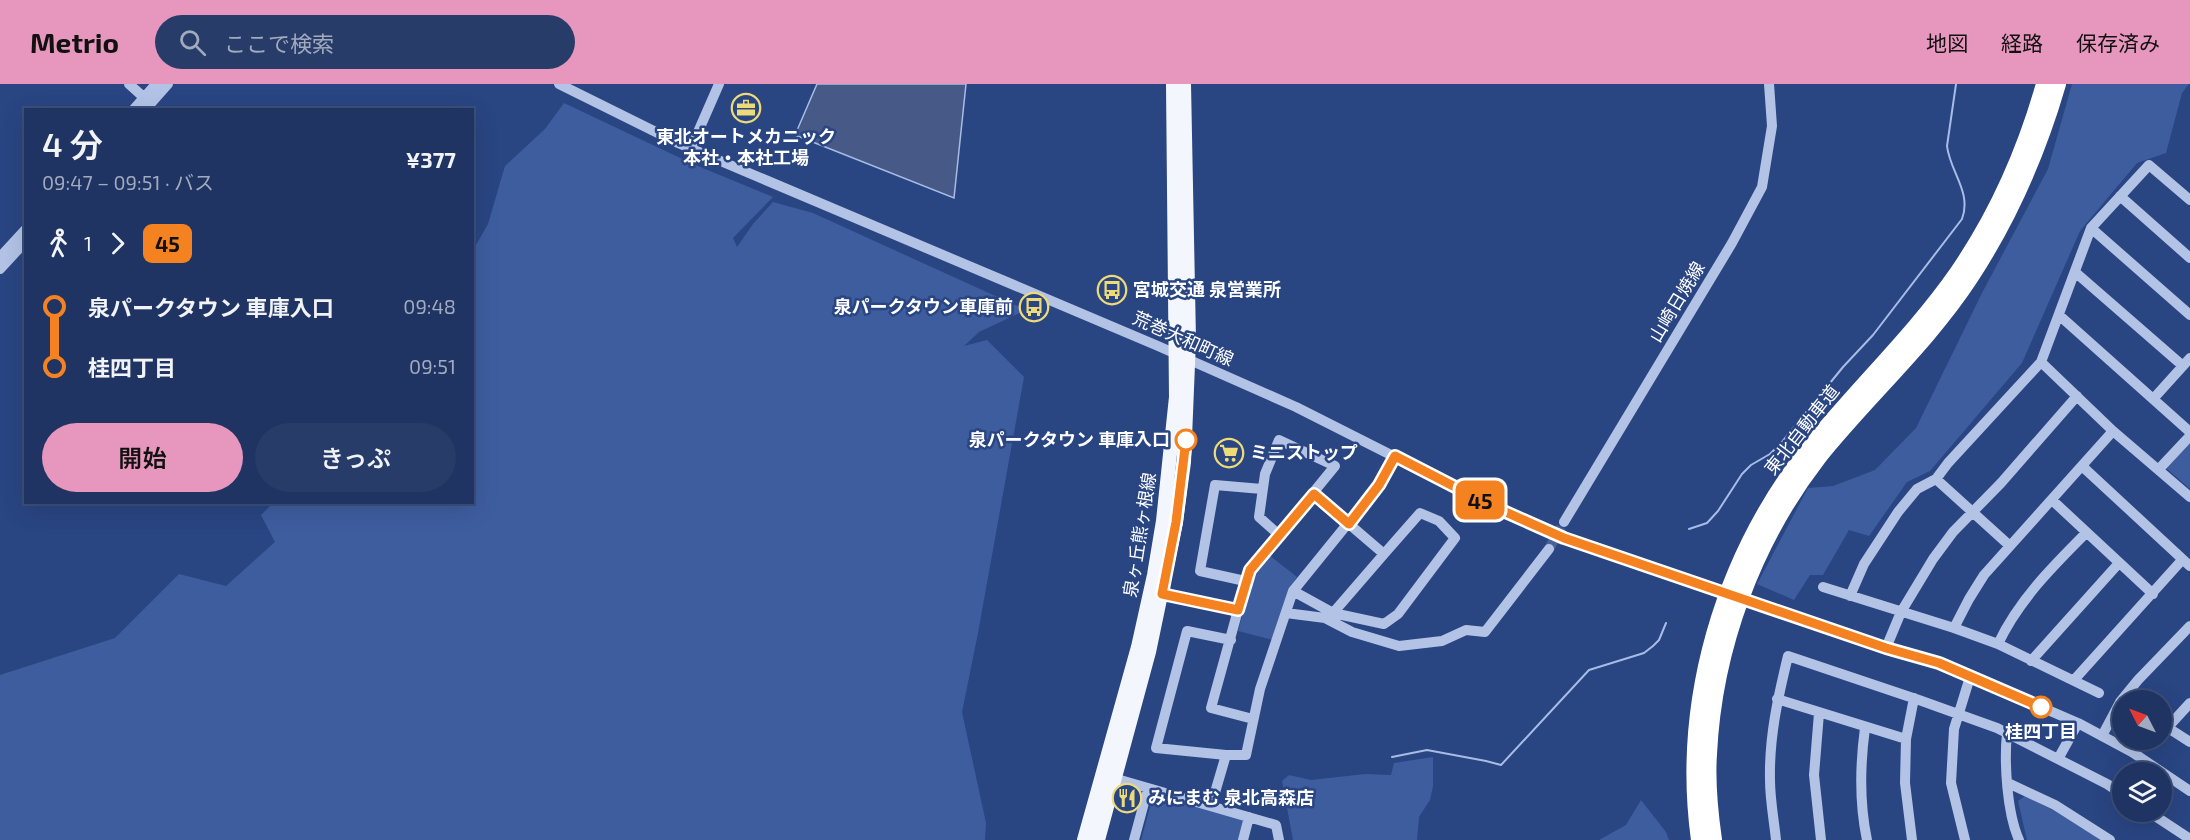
<!DOCTYPE html>
<html lang="ja">
<meta charset="utf-8">
<style>
:root{--surface:#1f3462;--page:#273c68;--text:#f1f3f6;--muted:#a1aabe;--line:#3c4f77;--accent:#e797bd}
body{margin:0;font-family:"Exo 2","Noto Sans JP",sans-serif;background:var(--page);color:var(--text);height:100vh;display:flex;flex-direction:column;font-size:22px;white-space:nowrap}
*{box-sizing:border-box;margin:0}
p{font-size:20px;color:var(--muted)}
.icon{flex:none;width:33px;height:33px;fill:none;stroke:currentColor;stroke-width:2;stroke-linecap:round;stroke-linejoin:round}
.map{position:relative;flex:1;overflow:hidden}
.panel{position:absolute;left:24px;top:24px;width:450px;height:396px;display:flex;flex-direction:column;background:var(--surface);border-radius:0px;box-shadow:0 6px 24px #0002,0 0 0 2px var(--line)}
.panel>*{flex:none}
.badge{padding:0 12px;border-radius:9px;font-size:21px;line-height:39px}
.needle{width:39px;rotate:312deg}
.fabs{position:absolute;left:2112px;top:606px;display:grid;gap:12px}
.fabs a{display:grid;place-items:center;width:60px;height:60px;border-radius:50%;background:var(--surface);box-shadow:0 6px 24px #0002,0 0 0 2px var(--line);font-size:30px}
.map>.badge{position:absolute;translate:-50% -50%;box-shadow:0 0 0 3px #fff}
.legs{display:flex;align-items:center;gap:9px;height:66px;padding:0 18px;font-size:20px}
.legs p{margin-inline-start:auto}
.summary{display:flex;align-items:center;justify-content:space-between;height:102px;padding:0 18px}
h1{font-size:33px;font-weight:600;line-height:45px}
.action{display:flex;gap:12px;margin-top:auto;padding:12px 18px}
.action a{flex:1;height:69px;border-radius:36px;background:var(--accent);color:#111;font-size:24px;font-weight:600;line-height:69px;text-align:center}
.action a+a{background:var(--page);color:var(--text)}
ul{padding:0 18px;list-style:none}
li{display:flex;align-items:center;gap:21px;height:60px;font-size:22px}
li i{display:grid;place-items:center;width:9px;height:100%;margin:0 8px;background:currentColor}
li i::after{content:'';width:15px;height:15px;margin:-8px;border:4px solid;border-radius:50%;background:var(--surface)}
li p{margin-inline-start:auto}
li:first-child i{background:linear-gradient(#0000 50%,currentColor 0)}
li:last-child i{background:linear-gradient(currentColor 50%,#0000 0)}
header{display:flex;align-items:center;gap:36px;box-sizing:border-box;height:84px;padding:0 30px;background:var(--accent);color:#111}
header strong{font-size:28px}
nav{display:flex;gap:33px;margin-inline-start:auto;font-size:21px}
.search{width:420px;height:54px;background:var(--page);display:flex;align-items:center;gap:15px;box-sizing:border-box;padding:0 21px;border-radius:33px;color:var(--muted);font-size:22px}
.map>svg:first-child{display:block}
.green{fill:#3e5d9f}
.water{fill:#475a87;stroke:#a7bce6;stroke-width:1.5}
.lines{fill:none;stroke-linecap:round;stroke-linejoin:round}
.stream{stroke:#a7bce6;stroke-width:2}
.minor-tunnel{stroke:#496195;stroke-width:10;stroke-dasharray:10 5;stroke-linecap:butt}
.minor{stroke:#b2c3e6;stroke-width:10}
.major{stroke:#f3f6fd;stroke-width:14}
.highway{stroke:#fff;stroke-width:16}
.minor-bridge{stroke:#b2c3e6;stroke-width:10}
.line-1-casing{stroke:#fff;stroke-width:14}
.line-1{stroke:#f58220;stroke-width:9}
.stop-1-dot{fill:#fff;stroke:#f58220;stroke-width:3}
.labels{text-anchor:middle;stroke-width:5;stroke-linejoin:round;paint-order:stroke}
.poi-label{font-size:18px;font-weight:bold;fill:#fff;stroke:#294582;text-anchor:start}
.street-label{font-size:18px;fill:#fff;stroke:#294582}
.stop-label{font-size:18px;font-weight:bold;fill:#fff;stroke:#294582;text-anchor:end}
</style>
<header>
<strong>Metrio</strong>
<div class="search"><svg class="icon" aria-label="search" viewBox="0 0 24 24"><circle cx="10" cy="10" r="6"/><path d="M15 15l6 6"/></svg>ここで検索</div>
<nav><a>地図</a><a>経路</a><a>保存済み</a></nav>
</header>
<div class="map">
<svg width="2190" height="756" viewBox="0 0 2190 756">
<rect width="100%" height="100%" fill="#294582"/>
<path class="green" d="M2072 0H2189L2182 9 2166 69 2137 79 2080 147 2022 279 1930 387 1907 398 1869 452 1849 446 1823 491H1810L1794 516 1757 500 1808 404 1833 402 1875 386 1916 344 1983 207 2048 85Z
M564 19 693 80 773 113 733 154 737 163 753 140 773 118 813 129 1026 226 979 248 964 262 987 256 1024 293 978 549 962 628 986 739 985 756H0V591L115 554 179 490 226 502 275 458 261 431 273 419 472 418 473 166 488 140 505 82 545 45Z
M2190 357V405L2166 384Z
M1269 471 1297 493 1290 503 1273 556 1238 547 1254 491Z
M1433 673V702L1430 716 1419 733 1417 756H1293L1282 697 1289 691 1311 696 1365 690 1391 691 1394 679Z
M1158 712 1241 733 1245 739 1240 756H1141L1152 716Z
M2025 712 2055 727 2102 756H2027L2018 717Z
M1641 716 1666 748 1669 756H1599L1626 741Z"/>
<path class="water" d="M817 0H966L954 114 795 51Z"/>
<g class="lines">
<path class="stream" d="M1689 445 1707 439 1718 427 1742 390 1751 381 1770 370 1782 358 1843 283 1873 251 1962 135C1972 108 1950 88 1947 62L1956 0
M1392 673 1427 666 1486 677 1501 681 1589 586 1644 569 1653 562 1659 556 1666 539"/>
<path class="minor-tunnel" d="M1549 465 1564 438"/>
<path class="minor" d="M129 0 149 18
M559 0 678 59 1158 262 1296 323 1492 422 1564 454 1693 498
M133 26 156 0
M145 26 168 0
M691 64 719 0
M2120 112 2190 174
M2091 144 2190 231
M0 173 26 145
M0 185 26 157
M2075 188 2183 282
M2060 232 2190 348
M2041 278 2113 347 2190 413
M2154 314 2190 274
M2083 383 2190 482
M2159 385 2190 352
M1936 395 2010 462
M1262 405 1215 401 1200 487 1245 497 1250 486 1335 382 1279 356 1265 390 1259 433 1278 450
M2052 416 2153 510
M1564 438 1732 159 1762 103 1772 42 1769 0
M1823 503 1954 544 1998 560 2099 609
M1293 507 1379 401 1395 372
M1162 510 1238 526 1211 624 1253 635
M1850 512 1864 480 1898 428 1917 405 1936 395 1948 379 2041 278 2091 144 2149 81 2190 116
M1762 521 1886 564 1939 579 2078 639 2132 668 2190 707
M1238 526 1245 497
M1286 529 1325 534 1352 548 1399 562 1442 557 1466 546 1485 548 1549 465
M1333 529 1384 470
M1954 544 1969 515 1984 491 2113 347
M1998 560C2018 517 2052 483 2086 449
M1886 564 1901 528 1933 475 1953 448 2001 399 2077 312
M2031 577 2119 479
M2074 596 2182 476
M1777 615 1906 655
M1819 629 1814 691 1821 756
M2162 640 2190 658
M2168 643 2190 619
M1865 644C1860 681 1859 718 1867 756
M2007 649C2004 679 2007 729 2019 756
M2102 652 2120 618 2138 596 2190 542
M1226 671 1156 664 1187 547 1231 556
M2058 675 2078 639
M1110 693 1276 741 1279 756
M2008 699 2055 721 2110 756
M1211 722 1226 671H1246L1260 605 1293 507 1333 529 1384 540 1398 530 1455 454 1439 437 1420 429 1384 470 1314 410
M2149 728 2190 755
M1134 756 1148 704
M1243 756 1249 733
M1776 756C1774 736 1770 716 1770 696 1769 653 1778 613 1788 572L1919 616 1997 644 2107 700 2122 710
M1912 756 1905 699 1906 655 1914 614
M1965 756 1951 699 1954 645 1970 593"/>
<path class="major" d="M1084 756 1138 563 1154 491 1163 437 1176 313 1173 0
M1098 756 1149 568 1176 438 1184 378 1189 256 1184 0"/>
<path class="highway" d="M1699 756C1680 618 1722 475 1808 365 1856 305 1913 252 1957 189 1997 131 2025 67 2044 0
M1714 756C1710 728 1707 699 1709 670 1714 564 1754 457 1819 373 1868 312 1928 259 1971 193 2010 133 2038 69 2058 0"/>
<path class="minor-bridge" d="M1693 498 1762 521"/>
</g>
<g class="lines">
<g class="line-1-casing">
<path id="line-1" d="M1186 356 1176 438 1162 510 1238 526 1250 486 1314 410 1349 440 1379 401 1395 372 1492 422 1564 454 1886 564 1939 579 2041 623"/>
</g>
<use href="#line-1" class="line-1"/>
</g>
<defs>
<g id="office-ring" transform="scale(1.5)"><circle r="9.5" fill="#294582" stroke="#edda79" stroke-width="1.5"/><path d="M-6-3h4V-5.5h4V-3h4V5H-6ZM-1-4.5V-3h2v-1.5ZM-6 0V1H6V0Z" fill="#edda79"/></g>
<g id="bus-ring" transform="scale(1.5)"><circle r="9.5" fill="#294582" stroke="#edda79" stroke-width="1.5"/><path d="M-5-6H5V4H4V6H2V4H-2V6H-4V4H-5ZM-3.5-4V0h7V-4ZM-3.5 1.2v1.5H-2V1.2ZM2 1.2v1.5H3.5V1.2Z" fill="#edda79"/></g>
<g id="supermarket-ring" transform="scale(1.5)"><circle r="9.5" fill="#294582" stroke="#edda79" stroke-width="1.5"/><path d="M-6-5.5h2.5l.6 2H6L4.5 2H-2.5L-4.4-4H-6ZM-1.5 3.2a1.3 1.3 0 1 0 .1 0ZM3 3.2a1.3 1.3 0 1 0 .1 0Z" fill="#edda79"/></g>
<g id="restaurant-ring" transform="scale(1.5)"><circle r="9.5" fill="#294582" stroke="#edda79" stroke-width="1.5"/><path d="M-5-6h1v4h1v-4h1v4h1v-4h1v5L-1.5 .5V6h-2V.5L-5-1ZM5-6V6H3V1.5H1.5Q1.5-4 5-6Z" fill="#edda79"/></g>
</defs>
<g fill-rule="evenodd">
<use href="#office-ring" x="746" y="24"/>
<use href="#bus-ring" x="1112" y="206"/>
<use href="#bus-ring" x="1034" y="223"/>
<use href="#supermarket-ring" x="1229" y="369"/>
<use href="#restaurant-ring" x="1127" y="714"/>
</g>
<g class="stop-1-dot">
<circle cx="1186" cy="356" r="10"/>
<circle cx="2041" cy="623" r="10"/>
</g>
<g class="labels">
<g class="poi-label">
<text x="746" y="59" text-anchor="middle">東北オートメカニック<tspan x="746" dy="21">本社・本社工場</tspan></text>
<text x="1133" y="212">宮城交通 泉営業所</text>
<text x="1013" y="229" text-anchor="end">泉パークタウン車庫前</text>
<text x="1250" y="375">ミニストップ</text>
<text x="1148" y="720">みにまむ 泉北高森店</text>
</g>
<g class="street-label">
<text transform="translate(1677 218) rotate(-59)" y="6">山崎日焼線</text>
<text transform="translate(1183 255) rotate(24)" y="6">荒巻大和町線</text>
<text transform="translate(1802 346) rotate(-52)" y="6">東北自動車道</text>
<text transform="translate(1140 451) rotate(-81)" y="6">泉ヶ丘熊ヶ根線</text>
</g>
<g class="stop-label">
<text x="1170" y="362">泉パークタウン 車庫入口</text>
<text x="2041" y="654" text-anchor="middle">桂四丁目</text>
</g>
</g>
</svg>
<div class="fabs">
<a><svg class="needle" viewBox="-14 -14 28 28"><path d="M0-13l5 13h-10z" fill="#e53935"/><path d="M0 13l5-13h-10z" fill="#a1aabe"/></svg></a>
<a><svg class="icon" aria-label="layers" viewBox="0 0 24 24"><path d="M12 4l9 5-9 5-9-5zM3 14l9 5 9-5"/></svg></a>
</div>
<b class="badge" style="left:1480px;top:416px;background:#f58220;color:#111">45</b>
<section class="panel">
<div class="summary"><div><h1>4 分</h1><p>09:47 – 09:51 · バス</p></div><b>¥377</b></div>
<div class="legs"><svg class="icon" aria-label="walk" viewBox="0 0 24 24"><circle cx="13" cy="4" r="2"/><path d="M13 8l-2 6 4 7M11 14l-3 7M7 12l3-4h3l4 4"/></svg>1<svg class="icon" aria-label="forward" viewBox="0 0 24 24"><path d="M9 5l7 7-7 7"/></svg><b class="badge" style="background:#f58220;color:#111">45</b></div>
<ul>
<li><i style="color:#f58220"></i><b>泉パークタウン 車庫入口</b><p>09:48</p></li>
<li><i style="color:#f58220"></i><b>桂四丁目</b><p>09:51</p></li>
</ul>
<div class="action"><a>開始</a><a>きっぷ</a></div>
</section>
</div>
